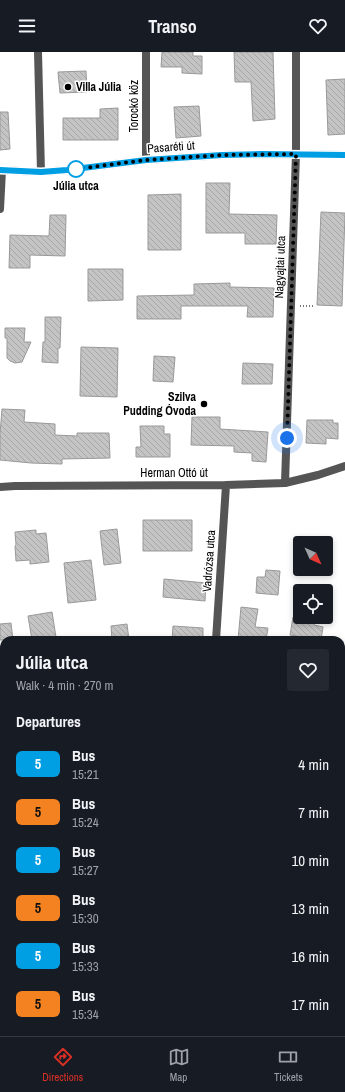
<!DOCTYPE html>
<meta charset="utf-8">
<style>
:root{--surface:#171b24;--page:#242831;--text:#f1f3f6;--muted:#9ea1a6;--line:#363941;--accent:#d93025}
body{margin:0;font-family:"Archivo Narrow",sans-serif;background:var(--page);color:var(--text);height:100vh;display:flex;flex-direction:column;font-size:15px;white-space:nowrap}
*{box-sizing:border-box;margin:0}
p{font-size:13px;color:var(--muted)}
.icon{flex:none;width:22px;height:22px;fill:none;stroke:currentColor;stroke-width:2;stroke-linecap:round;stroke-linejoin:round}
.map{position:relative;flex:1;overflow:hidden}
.panel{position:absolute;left:0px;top:584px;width:345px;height:400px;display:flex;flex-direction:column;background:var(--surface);border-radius:12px 12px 0 0;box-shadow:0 2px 6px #0003}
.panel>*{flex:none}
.badge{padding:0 8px;border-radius:6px;font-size:14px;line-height:26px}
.needle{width:26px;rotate:135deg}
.buttons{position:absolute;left:293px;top:484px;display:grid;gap:8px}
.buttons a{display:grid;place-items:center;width:40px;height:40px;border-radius:4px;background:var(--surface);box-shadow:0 2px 6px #0003;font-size:20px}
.you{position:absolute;width:20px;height:20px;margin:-10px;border:3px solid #fff;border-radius:50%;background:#1a73e8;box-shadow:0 0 0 6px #1a73e833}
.map>.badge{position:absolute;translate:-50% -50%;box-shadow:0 0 0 2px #fff}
h2{padding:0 16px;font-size:15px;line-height:36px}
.round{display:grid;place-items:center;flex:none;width:42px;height:42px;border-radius:4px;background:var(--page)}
.headline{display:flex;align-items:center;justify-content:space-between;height:68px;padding:0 16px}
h1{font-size:19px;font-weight:700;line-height:30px}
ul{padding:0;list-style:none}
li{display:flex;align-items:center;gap:12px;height:48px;padding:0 16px}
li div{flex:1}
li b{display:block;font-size:15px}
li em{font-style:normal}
li .badge{min-width:44px;font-weight:700;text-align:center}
header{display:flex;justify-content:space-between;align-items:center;height:52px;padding:0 16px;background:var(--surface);font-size:18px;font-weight:700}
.dock{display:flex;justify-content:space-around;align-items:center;height:56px;border-top:1px solid var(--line);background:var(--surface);font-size:11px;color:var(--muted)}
.dock a{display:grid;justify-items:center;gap:2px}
.dock .active{color:var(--accent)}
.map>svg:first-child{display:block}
.building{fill:url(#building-back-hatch);stroke:#999}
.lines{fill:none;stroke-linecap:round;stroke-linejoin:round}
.path{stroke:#777;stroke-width:2;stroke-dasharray:1 2;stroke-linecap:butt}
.minor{stroke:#555;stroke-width:8}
.tertiary{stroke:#555;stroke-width:8}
.line-casing{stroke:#fff;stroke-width:9}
.line{stroke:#009ee3;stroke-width:6}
.walk{stroke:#000;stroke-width:4;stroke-dasharray:0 7.2}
.poi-dot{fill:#000;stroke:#fff;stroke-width:1.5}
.stop-dot{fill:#fff;stroke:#009ee3;stroke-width:2}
.labels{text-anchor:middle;stroke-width:3;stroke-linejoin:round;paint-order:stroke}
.poi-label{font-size:12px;font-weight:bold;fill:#000;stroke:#fff;text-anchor:start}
.street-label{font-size:12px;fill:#000;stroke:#fff}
.stop-label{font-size:12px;font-weight:bold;fill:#000;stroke:#fff}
</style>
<header><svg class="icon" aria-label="menu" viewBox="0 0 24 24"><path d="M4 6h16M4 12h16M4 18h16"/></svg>Transo<svg class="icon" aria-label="heart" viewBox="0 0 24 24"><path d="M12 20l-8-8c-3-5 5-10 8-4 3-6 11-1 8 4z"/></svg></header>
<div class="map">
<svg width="345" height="984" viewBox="0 0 345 984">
<defs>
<pattern id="building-back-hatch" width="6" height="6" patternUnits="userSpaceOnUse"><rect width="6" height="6" fill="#c4c4c4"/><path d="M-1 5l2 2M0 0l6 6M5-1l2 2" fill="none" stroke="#a7a7a7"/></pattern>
</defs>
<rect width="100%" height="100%" fill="#fff"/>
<path class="building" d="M162 0H193V4H202V22L182 21V15H161Z
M234 0H273L275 67 253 69 251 30H235Z
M86 19 87 40 60 41 58 20Z
M345 27V82L328 83 326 28Z
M199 54 201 84 176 86 174 55Z
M118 56V88H63V66H100V57Z
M0 60H8L10 97 0 98Z
M206 131H230L229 162 277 163 276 192H245V181H206Z
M181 142V198H148V143Z
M321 160 345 161 342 254 317 253Z
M50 163H66L65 204 30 203V216H9L10 183 49 184Z
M88 217H123V248L88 249Z
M230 231V235L274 236 273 265H247L248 254H181V267H137V244L194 243V232Z
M45 265H61L60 296H58V311L42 310 43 290H45Z
M5 276H25L24 290H31L22 310 15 311 10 309 7 306V286H5Z
M81 295 118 296 117 345 80 344Z
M154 304 175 305 173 330 153 329Z
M243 311 273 312 272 332H242Z
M2 357 25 358 24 370 55 372V383L77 384V381H109L110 406 62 407V412L31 411 0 408V382Z
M192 365H220V377L268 380 266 410 252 409V401L234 400V394L191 393Z
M307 368H333V371H338V387L326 386V392L306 391Z
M140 374H164V382H170V405H136V395H141Z
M143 468H192V499H143Z
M117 477 121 511 104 513 100 479Z
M36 478V482L46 481 49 510 30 512V508L16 509 15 494 16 493 15 480Z
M91 508 96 548 68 551 64 511Z
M266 518 280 519 278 543 256 541 257 525H265Z
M164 527 206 531 205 549 163 545Z
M241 555 258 557 255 575 268 576 266 588H238Z
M52 560 56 585 32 588 28 564Z
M293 565H315L314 573 323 575 321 588 290 583Z
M11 571 13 588H0V572Z
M127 572 129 588H112L111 574Z
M173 574 203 576V588H172Z"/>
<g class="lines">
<path class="path" d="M300 254H315
M0 966 4 964
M0 968 4 971
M41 980 44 984
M0 983 8 980
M302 984 311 980"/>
<path class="minor" d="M38 0 41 120
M146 108V0
M0 157 2 118
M285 431 296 102V0
M0 435 15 434 226 433 285 431 318 423 345 414
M216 588 226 433
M341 678H345
M0 695H4
M341 969 345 968
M337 980 339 984"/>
<path class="tertiary" d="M0 118 41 120 67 118 146 108 222 103 261 102 345 103"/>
</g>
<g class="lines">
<g class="line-casing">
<path id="line" d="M0 118 41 120 67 118 146 108 222 103 261 102 345 103"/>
</g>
<use href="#line" class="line"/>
<path class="walk" d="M76 117 146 108 222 103 296 102 287 386"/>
</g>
<g class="poi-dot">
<circle cx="68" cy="35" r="4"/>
<circle cx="204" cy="352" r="4"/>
</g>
<circle class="stop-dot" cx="76" cy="117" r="8"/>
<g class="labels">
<g class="poi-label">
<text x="76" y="39">Villa Júlia</text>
<text x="196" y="349" text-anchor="end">Szilva<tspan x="196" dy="14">Pudding Óvoda</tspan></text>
</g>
<g class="street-label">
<text transform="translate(134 54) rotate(-90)" y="4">Torockó köz</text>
<text transform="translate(171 95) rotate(-4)" y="4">Pasaréti út</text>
<text transform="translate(280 215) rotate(-88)" y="4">Nagyajtai utca</text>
<text x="174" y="425">Herman Ottó út</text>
<text transform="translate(209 509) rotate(-86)" y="4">Vadrózsa utca</text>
</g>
<g class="stop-label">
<text x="76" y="138">Júlia utca</text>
</g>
</g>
</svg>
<div class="buttons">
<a><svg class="needle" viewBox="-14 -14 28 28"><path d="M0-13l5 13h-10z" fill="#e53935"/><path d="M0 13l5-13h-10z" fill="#9ea1a6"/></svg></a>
<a><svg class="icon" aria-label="locate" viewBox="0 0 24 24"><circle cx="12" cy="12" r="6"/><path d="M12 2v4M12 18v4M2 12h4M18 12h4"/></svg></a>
</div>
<div class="you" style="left:287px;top:386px"></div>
<section class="panel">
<div class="headline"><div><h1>Júlia utca</h1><p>Walk · 4 min · 270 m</p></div><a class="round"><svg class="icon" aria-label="heart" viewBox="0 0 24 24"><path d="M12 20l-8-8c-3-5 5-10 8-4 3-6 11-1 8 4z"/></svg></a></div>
<h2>Departures</h2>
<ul>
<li><span class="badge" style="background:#009ee3;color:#fff">5</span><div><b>Bus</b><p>15:21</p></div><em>4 min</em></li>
<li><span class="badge" style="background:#f58220;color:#111">5</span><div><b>Bus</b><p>15:24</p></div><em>7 min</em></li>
<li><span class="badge" style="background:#009ee3;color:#fff">5</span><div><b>Bus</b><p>15:27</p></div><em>10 min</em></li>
<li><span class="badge" style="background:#f58220;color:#111">5</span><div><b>Bus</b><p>15:30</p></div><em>13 min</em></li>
<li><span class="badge" style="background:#009ee3;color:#fff">5</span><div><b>Bus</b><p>15:33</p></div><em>16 min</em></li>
<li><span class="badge" style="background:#f58220;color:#111">5</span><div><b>Bus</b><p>15:34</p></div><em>17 min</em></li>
</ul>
</section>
</div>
<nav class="dock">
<a class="active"><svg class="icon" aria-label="directions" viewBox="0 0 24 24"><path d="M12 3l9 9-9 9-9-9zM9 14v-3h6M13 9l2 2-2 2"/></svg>Directions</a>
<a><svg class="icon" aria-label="map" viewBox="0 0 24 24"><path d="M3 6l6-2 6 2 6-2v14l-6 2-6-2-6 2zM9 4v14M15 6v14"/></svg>Map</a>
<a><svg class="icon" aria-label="tickets" viewBox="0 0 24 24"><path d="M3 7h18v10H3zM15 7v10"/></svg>Tickets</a>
</nav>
